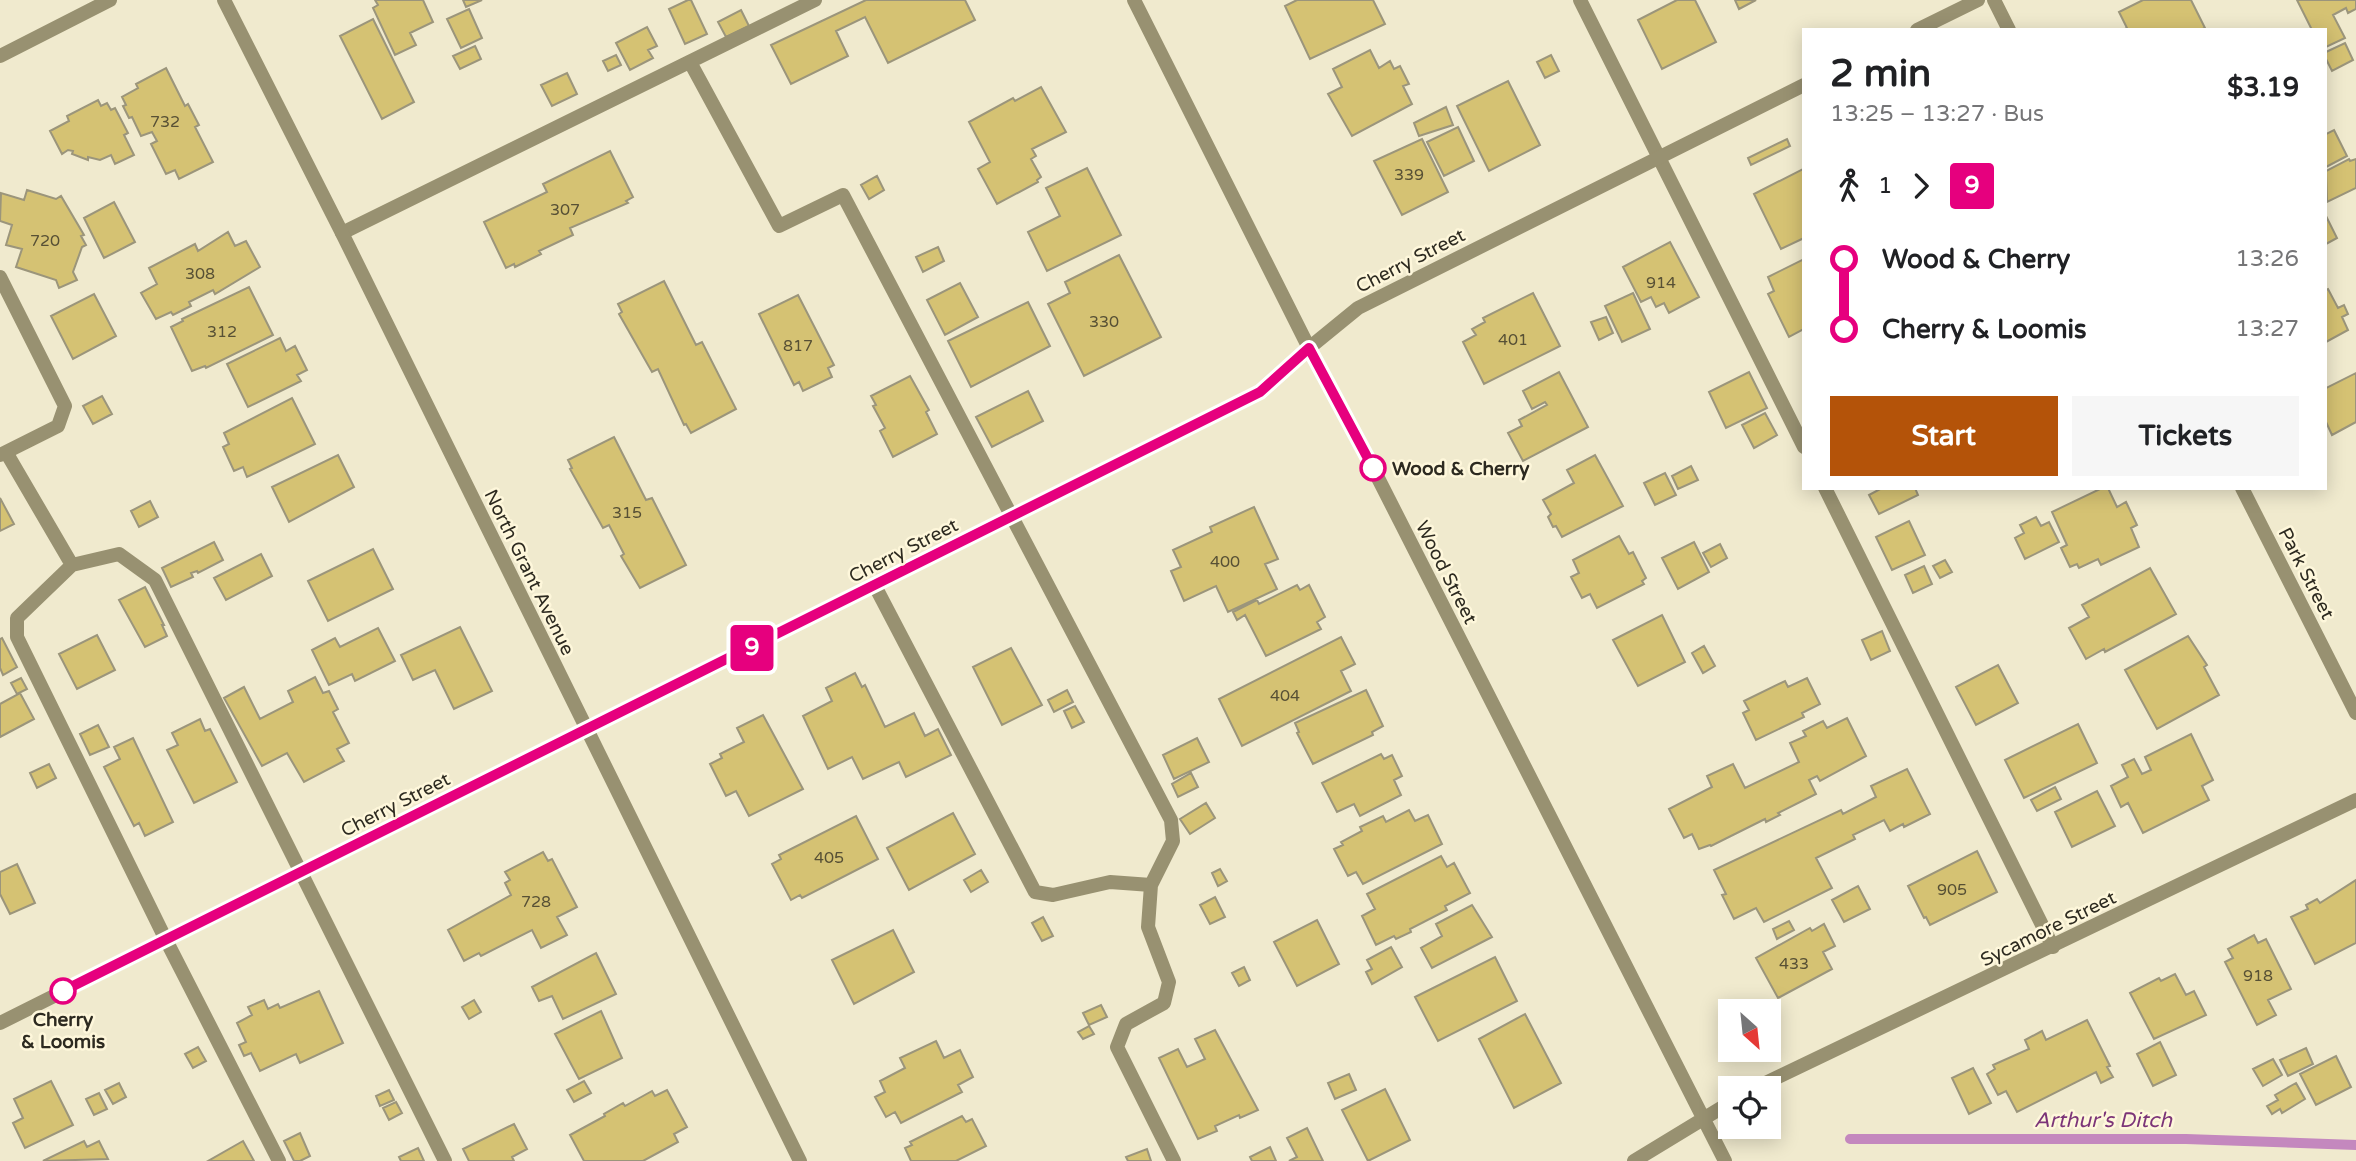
<!DOCTYPE html>
<meta charset="utf-8">
<style>
:root{--surface:#fff;--page:#f6f6f6;--text:#202124;--muted:#757577;--accent:#b45309}
body{margin:0;font-family:"Varela Round",sans-serif;background:var(--page);color:var(--text);height:100vh;display:flex;flex-direction:column;font-size:26px;white-space:nowrap}
*{box-sizing:border-box;margin:0}
p{font-size:23px;color:var(--muted)}
.icon{flex:none;width:38px;height:38px;fill:none;stroke:currentColor;stroke-width:2;stroke-linecap:round;stroke-linejoin:round}
.map{position:relative;flex:1;overflow:hidden}
.side{position:absolute;left:1802px;top:28px;width:525px;height:462px;display:flex;flex-direction:column;background:var(--surface);border-radius:0px;box-shadow:0 4px 18px #0003}
.side>*{flex:none}
.badge{padding:0 14px;border-radius:5px;font-size:24px;line-height:46px}
.needle{width:46px;rotate:153deg}
.buttons{position:absolute;left:1718px;top:999px;display:grid;gap:14px}
.buttons a{display:grid;place-items:center;width:63px;height:63px;border-radius:0px;background:var(--surface);box-shadow:0 4px 18px #0003;font-size:35px}
.map>.badge{position:absolute;translate:-50% -50%;box-shadow:0 0 0 4px #fff}
.legs{display:flex;align-items:center;gap:10px;height:77px;padding:0 28px;font-size:23px}
.legs p{margin-inline-start:auto}
.head{display:flex;align-items:center;justify-content:space-between;height:119px;padding:0 28px}
h1{font-size:38px;font-weight:700;line-height:52px}
.button{display:flex;gap:14px;margin-top:auto;padding:14px 28px}
.button a{flex:1;height:80px;border-radius:0px;background:var(--accent);color:#fff;font-size:28px;font-weight:700;line-height:80px;text-align:center}
.button a+a{background:var(--page);color:var(--text)}
ul{padding:0 28px;list-style:none}
li{display:flex;align-items:center;gap:24px;height:70px;font-size:26px}
li i{display:grid;place-items:center;width:10px;height:100%;margin:0 9px;background:currentColor}
li i::after{content:'';width:18px;height:18px;margin:-9px;border:5px solid;border-radius:50%;background:var(--surface)}
li p{margin-inline-start:auto}
li:first-child i{background:linear-gradient(#0000 50%,currentColor 0)}
li:last-child i{background:linear-gradient(currentColor 50%,#0000 0)}
.map>svg:first-child{display:block}
.lines{fill:none;stroke-linecap:round;stroke-linejoin:round}
.stream{stroke:#c488be;stroke-width:10}
.building{fill:#d5c273;stroke:#9b957b;stroke-width:2}
.service{stroke:#989171;stroke-width:14}
.minor{stroke:#989171;stroke-width:14}
.tertiary{stroke:#989171;stroke-width:14}
.line-1-casing{stroke:#fff;stroke-width:16}
.line-1{stroke:#e6007e;stroke-width:10}
.stop-1-dot{fill:#fff;stroke:#e6007e;stroke-width:3.5}
.labels{text-anchor:middle;stroke-width:5;stroke-linejoin:round;paint-order:stroke}
.number-label{font-size:16px;fill:#575035}
.street-label{font-size:19px;fill:#2d2a20;stroke:#fef7db}
.stop-label{font-size:19px;font-weight:bold;fill:#2d2a20;stroke:#fef7db;text-anchor:start}
.water-label{font-size:21px;font-style:italic;fill:#7c3578;stroke:#fef7db}
</style>
<div class="map">
<svg width="2356" height="1161" viewBox="0 0 2356 1161">
<rect width="100%" height="100%" fill="#f0eace"/>
<g class="lines">
<path class="stream" d="M1850 1139H2186L2356 1145"/>
</g>
<path class="building" d="M375 0H423L433 22 410 33 416 45 395 55 373 8 378 5Z
M463 0H482L466 7Z
M688 0H691L707 34 685 44 669 9Z
M866 0H965L975 20 888 63 865 17 836 31 848 56 791 84 771 45Z
M1297 0H1373L1385 24 1310 59 1285 6Z
M1677 0H1695L1716 42 1662 69 1638 20Z
M1735 0H1756L1739 9Z
M2143 0H2191L2205 28 2200 30H2123L2127 28 2119 12Z
M2297 0H2356V9L2348 13 2346 8 2333 15 2345 38 2326 47V30H2312Z
M469 9 482 38 461 48 447 19Z
M741 10 749 26 726 37 718 22Z
M373 19 414 102 382 119 340 36Z
M647 27 657 46 648 50 653 58 630 70 616 43Z
M2345 43 2353 60 2332 71 2326 59V52Z
M475 46 481 59 460 69 453 56Z
M1370 50 1379 68 1390 61 1394 69 1400 66 1409 84 1403 86 1412 104 1352 136 1328 94 1342 87 1333 69Z
M616 55 621 65 608 71 603 61Z
M1551 55 1559 71 1545 78 1537 62Z
M166 68 185 106 188 104 199 125 195 127 213 162 179 179 175 170 166 174 151 144 157 141 152 132 141 136 132 117 129 118 123 106 126 105 122 97 138 88 136 84Z
M567 73 577 94 552 106 541 85Z
M1508 81 1540 145 1489 171 1457 106Z
M1041 87 1066 132 1032 149 1036 156 1031 159 1041 177 1037 180 1038 182 997 204 978 169 990 162 969 122 1013 98 1015 101Z
M98 100 101 106 107 103 111 110 115 108 128 133 124 135 134 155 115 164 111 155 100 160 88 157V160L72 154 73 151 68 150 62 154 50 131 69 121 67 116Z
M1446 107 1453 125 1419 136 1414 123Z
M1458 127 1474 161 1444 176 1427 142Z
M2334 130 2347 156 2326 167V134Z
M1422 139 1448 192 1402 215 1374 161Z
M1787 139 1790 146 1751 165 1748 158Z
M610 151 633 197 626 201 628 203 570 228 573 235 539 251 541 254 515 267 514 264 506 268 484 222 547 192 543 184Z
M2349 159 2350 161 2356 159V188L2327 202 2326 171Z
M1087 168 1121 235 1047 271 1028 232 1060 216 1046 188Z
M1803 169 1804 238 1781 249 1754 194Z
M877 176 884 190 869 199 861 185Z
M27 190 56 199 61 196 84 235 81 236 86 245 82 247 73 272 77 280 59 288 56 280 16 267 22 249 6 245 12 225 0 221 1 193 24 200Z
M114 202 135 242 104 258 84 218Z
M2326 216 2337 238 2326 244Z
M228 232 235 246 246 241 260 267 215 294 213 290 189 302 191 306 173 315 171 312 156 319 141 293 157 284 149 268 195 244 198 251Z
M1670 242 1699 297 1669 313 1664 303 1656 307 1651 297 1641 302 1623 267Z
M938 247 944 261 923 272 916 257Z
M1119 255 1161 337 1084 376 1048 304 1070 293 1065 282Z
M1804 259V329L1789 337 1768 294 1774 291 1768 277Z
M664 281 696 345 702 342 736 409 691 433 686 424 684 425 658 369 652 372 619 314 622 312 618 304Z
M960 283 978 317 945 335 927 300Z
M249 287 273 335 206 368 205 366 192 371 171 327 183 321 182 319Z
M2328 289 2338 308 2344 305 2348 314 2342 317 2348 330 2326 342V290Z
M1533 293 1560 346 1484 384 1463 342 1476 335 1472 329 1485 322 1483 318Z
M1633 293 1650 329 1622 342 1605 306Z
M94 294 116 336 73 359 51 316Z
M798 295 834 365 828 368 832 377 803 391 799 382 794 385 759 314Z
M1028 302 1050 346 971 387 948 341Z
M1606 317 1613 333 1599 340 1591 322Z
M280 338 286 351 295 346 307 370 297 375 301 381 248 407 227 364Z
M1559 372 1588 427 1523 461 1508 433 1522 426 1519 420 1547 405 1545 402 1532 409 1523 391Z
M1749 372 1767 408 1726 428 1709 392Z
M2356 373V422L2332 435 2326 422V388Z
M910 376 929 410 926 412 937 434 893 457 880 431 885 428 873 406 876 405 871 396Z
M1028 391 1043 421 992 447 976 417Z
M102 396 112 414 93 424 83 406Z
M292 398 315 444 247 477 243 467 234 471 223 447 229 444 224 433Z
M1765 413 1777 435 1754 448 1742 425Z
M614 437 646 500 652 498 686 565 640 588 621 556 624 554 609 525 603 528 570 469 572 468 568 460Z
M338 455 354 487 289 522 272 487Z
M1595 455 1623 506 1562 537 1556 526 1553 527 1548 517 1551 514 1543 500 1574 483 1567 470Z
M1691 466 1698 480 1678 489 1672 476Z
M1665 473 1676 495 1655 505 1644 483Z
M1882 488H1915L1918 495 1879 514 1869 495Z
M2102 488H2108L2117 507 2126 502 2137 525 2131 528 2139 547 2101 565 2098 559 2079 568 2077 564 2070 567 2061 548 2067 545 2052 512Z
M0 498 14 524 0 531Z
M150 501 158 517 139 527 131 511Z
M1254 507 1278 559 1265 564 1277 589 1228 612 1216 586 1184 601 1171 571 1181 567 1173 550 1212 532 1210 527Z
M2036 517 2041 526 2049 522 2059 542 2025 559 2015 538 2024 533 2020 525Z
M1909 521 1925 555 1892 570 1876 537Z
M1619 536 1629 554 1633 552 1646 578 1642 581 1644 584 1597 608 1590 594 1582 598 1571 577 1579 573 1573 560Z
M214 542 223 560 198 573 197 571 191 573 193 577 171 587 162 568Z
M1694 542 1709 572 1678 589 1662 558Z
M1720 544 1727 558 1711 567 1703 553Z
M373 549 393 589 328 621 308 581Z
M261 554 272 576 226 600 214 578Z
M1945 560 1952 572 1940 578 1933 566Z
M1924 566 1932 584 1913 593 1905 575Z
M2150 568 2176 614 2105 652 2104 649 2086 659 2069 628 2089 617 2082 605Z
M1297 585 1300 590 1309 585 1325 617 1317 622 1321 629 1266 656 1245 615 1237 620 1233 612 1257 600 1259 604Z
M145 587 164 625H162L167 636 145 647 119 600Z
M1662 615 1685 662 1638 686 1613 640Z
M460 627 492 691 454 709 435 670 413 680 401 655Z
M378 628 395 661 355 681 352 674 329 685 312 650 335 638 340 647Z
M1882 631 1890 651 1871 660 1862 640Z
M97 635 115 670 77 689 59 654Z
M2188 636 2207 665 2204 667 2219 695 2157 729 2125 670Z
M1341 637 1355 664 1341 671 1351 691 1242 746 1219 699Z
M2 638 17 667 3 675 0 668V639Z
M1704 646 1715 666 1703 673 1692 653Z
M1011 648 1042 705 1002 725 973 667Z
M1998 665 2018 703 1976 725 1956 687Z
M855 673 862 687 865 685 885 727 914 713 925 736 938 729 951 755 906 777 899 762 863 779 852 757 828 769 803 716 832 701 826 688Z
M315 677 323 693 329 691 338 709 333 712 349 743 337 749 344 761 304 782 287 753 262 766 224 698 244 687 260 719 293 702 288 691Z
M21 678 27 689 17 694 11 683Z
M1807 678 1820 704 1802 713 1804 717 1756 740 1743 713 1749 710 1744 701 1785 681 1788 687Z
M1067 690 1073 702 1054 712 1048 700Z
M1366 690 1383 726 1372 732 1373 735 1313 764 1297 733 1299 732 1295 723Z
M20 693 34 719 0 737V704Z
M1075 706 1084 722 1072 728 1064 711Z
M763 715 803 789 749 816 736 791 726 796 710 764 722 758 720 754 744 742 737 728Z
M1847 718 1866 756 1820 781 1817 776 1809 780 1816 794 1778 813 1780 815 1766 822 1765 819 1711 846 1710 845 1699 849 1692 834 1684 838 1669 809 1712 787 1707 776 1733 764 1745 788 1799 762 1790 743 1806 736 1803 731 1823 721 1827 728Z
M200 719 205 731 210 729 237 782 194 803 167 750 178 745 172 733Z
M2078 724 2097 763 2024 798 2005 760Z
M98 725 109 747 90 755 80 734Z
M2191 734 2213 780 2202 786 2209 800 2143 833 2128 803 2121 807 2111 786 2128 777 2122 765 2134 759 2142 774 2151 770 2145 757Z
M133 738 173 822 145 836 139 823 134 826 104 767 120 759 114 747Z
M1197 738 1209 762 1174 779 1163 755Z
M1381 754 1384 759 1392 755 1402 776 1394 780 1401 795 1360 816 1354 804 1337 812 1322 783Z
M49 764 56 778 37 788 30 773Z
M1907 769 1930 814 1904 827 1903 824 1890 831 1884 820 1853 835 1855 839 1816 858 1832 888 1764 922 1756 908 1734 919 1722 895 1726 894 1714 870 1841 810 1843 814 1876 797 1871 786Z
M1191 773 1198 787 1178 797 1172 784Z
M2055 787 2061 799 2037 811 2031 800Z
M2097 791 2115 826 2072 847 2055 812Z
M1206 803 1215 818 1190 834 1180 819Z
M1409 810 1415 821 1428 815 1442 844 1363 884 1356 872 1348 876 1334 849 1343 845 1341 842 1362 831 1360 827 1383 816 1386 822Z
M953 813 975 854 909 890 887 848Z
M856 816 878 859 802 898 800 895 791 900 772 864 781 859 779 855Z
M1977 851 1997 892 1930 925 1926 917 1924 918 1908 886Z
M543 852 548 861 552 859 577 907 557 917 567 935 541 948 532 930 481 956 479 953 464 961 448 930 511 895 505 883 510 880 505 872Z
M1441 856 1447 867 1454 863 1470 893 1445 906 1447 910 1410 929 1411 932 1396 939 1394 936 1376 945 1362 916 1375 909 1367 894Z
M17 864 35 903 10 914 0 894V872Z
M1220 869 1227 881 1218 886 1212 873Z
M981 870 988 882 971 892 964 880Z
M2356 880V943L2315 964 2291 917 2308 909 2306 905 2317 899 2320 903Z
M1858 886 1870 909 1844 922 1832 900Z
M1215 897 1225 917 1210 924 1200 905Z
M1472 905 1492 937 1432 968 1421 948 1442 936 1436 924Z
M1043 917 1053 936 1042 941 1032 923Z
M1317 920 1339 964 1297 986 1274 942Z
M1789 921 1794 930 1777 939 1773 929Z
M1824 924 1835 946 1823 952 1832 969 1778 998 1756 958 1810 928 1812 931Z
M893 930 914 972 854 1004 832 960Z
M2254 935 2258 943 2266 939 2291 989 2268 1000 2276 1015 2257 1025 2225 962 2233 958 2228 949Z
M1391 947 1402 967 1372 984 1366 972 1372 969 1367 960Z
M596 953 616 994 563 1019 552 996 539 1001 532 987Z
M1495 957 1517 1001 1438 1041 1415 997Z
M1244 967 1250 980 1239 986 1232 973Z
M2175 974 2186 995 2194 991 2206 1015 2154 1039 2130 993 2159 978 2161 981Z
M319 991 343 1043 300 1063 296 1054 260 1071 251 1053 244 1056 239 1045 246 1042 237 1023 252 1015 248 1007 264 1000 268 1009 278 1004 280 1008Z
M474 1000 481 1012 469 1019 462 1007Z
M1101 1005 1107 1017 1089 1025 1083 1013Z
M601 1011 622 1058 579 1079 555 1034Z
M1525 1014 1561 1083 1514 1108 1479 1039Z
M2087 1020 2110 1066 2107 1067 2113 1077 2101 1083 2096 1072 2017 1112 2006 1091 1998 1095 1987 1074 1995 1069 1993 1065 2029 1049 2025 1040 2042 1031 2046 1040Z
M1089 1026 1094 1034 1083 1039 1078 1032Z
M1215 1030 1258 1110 1240 1118 1239 1115 1215 1126 1217 1131 1198 1139 1159 1058 1178 1049 1187 1067 1205 1059 1195 1039Z
M936 1041 944 1058 960 1050 973 1077 958 1085 962 1092 901 1123 895 1112 886 1117 875 1097 885 1092 880 1081 905 1068 900 1058Z
M2160 1042 2176 1075 2153 1086 2137 1054Z
M198 1047 206 1061 193 1068 185 1054Z
M2306 1048 2313 1064 2288 1076 2280 1060Z
M2336 1056 2351 1087 2316 1105 2300 1074Z
M2273 1059 2282 1075 2263 1086 2253 1069Z
M1973 1068 1991 1103 1969 1114 1952 1078Z
M1349 1074 1356 1090 1335 1099 1328 1083Z
M51 1081 73 1125 25 1148 13 1123 23 1118 14 1099Z
M584 1081 591 1093 574 1102 567 1090Z
M119 1083 126 1097 113 1104 105 1090Z
M2296 1083 2305 1099 2282 1113 2280 1109 2272 1114 2267 1106 2278 1100 2275 1095Z
M1385 1089 1410 1140 1368 1161 1342 1110Z
M389 1090 394 1100 380 1106 376 1096Z
M667 1090 687 1127 674 1134 678 1142 643 1161H584L570 1135 605 1116 604 1114 623 1103 625 1106 652 1091 655 1096Z
M99 1093 107 1109 94 1115 86 1099Z
M396 1102 402 1113 389 1120 383 1108Z
M962 1116 966 1122 972 1119 986 1146 956 1161H911L905 1148 912 1145 910 1142Z
M514 1124 527 1149 512 1157 514 1161H469L463 1149Z
M1307 1128 1323 1161H1289L1297 1157 1287 1138Z
M300 1133 310 1156 300 1161H294L284 1141Z
M84 1141 87 1147 99 1141 108 1159 43 1161Z
M243 1141 254 1161H208Z
M1270 1147 1276 1161H1252L1250 1157Z
M418 1148 424 1161H401L399 1157Z
M1147 1149 1151 1161H1128L1126 1157Z"/>
<g class="lines">
<path class="service" d="M1580 0 1804 447
M690 62 779 226 843 195 1171 820 1173 841 1151 885 1110 882 1053 895 1035 892 875 586
M342 233 815 0
M0 277 65 406 58 426 0 455
M6 452 72 565
M1825 488 2053 947
M1151 885 1148 927 1169 982 1164 1003 1126 1024 1117 1047 1174 1161
M279 1161 166 940 17 637V618L72 565 119 554 155 580 445 1161"/>
<path class="minor" d="M224 0 342 233 800 1161
M1994 0 2009 30
M1917 30 1978 0
M0 56 110 0
M2242 488 2356 713
M1755 1088 2356 800
M1634 1161 1731 1102
M1725 1161 1378 478 1309 348 1358 308 1804 85"/>
<path class="tertiary" d="M0 1023 1260 392 1309 348 1134 0"/>
</g>
<g class="lines">
<g class="line-1-casing">
<path id="line-1" d="M63 991 1260 392 1309 348 1373 468"/>
</g>
<use href="#line-1" class="line-1"/>
</g>
<g class="stop-1-dot">
<circle cx="1373" cy="468" r="12"/>
<circle cx="63" cy="991" r="12"/>
</g>
<g class="labels">
<g class="number-label">
<text x="165" y="127">732</text>
<text x="1409" y="180">339</text>
<text x="565" y="215">307</text>
<text x="45" y="246">720</text>
<text x="200" y="279">308</text>
<text x="1661" y="288">914</text>
<text x="1104" y="327">330</text>
<text x="222" y="337">312</text>
<text x="1513" y="345">401</text>
<text x="798" y="351">817</text>
<text x="627" y="518">315</text>
<text x="1225" y="567">400</text>
<text x="1285" y="701">404</text>
<text x="829" y="863">405</text>
<text x="1952" y="895">905</text>
<text x="536" y="907">728</text>
<text x="1794" y="969">433</text>
<text x="2258" y="981">918</text>
</g>
<g class="street-label">
<text transform="translate(1410 260) rotate(-27)" y="7">Cherry Street</text>
<text transform="translate(903 550) rotate(-27)" y="7">Cherry Street</text>
<text transform="translate(530 572) rotate(64)" y="7">North Grant Avenue</text>
<text transform="translate(1447 572) rotate(63)" y="7">Wood Street</text>
<text transform="translate(2307 573) rotate(63)" y="7">Park Street</text>
<text transform="translate(395 804) rotate(-27)" y="7">Cherry Street</text>
<text transform="translate(2048 928) rotate(-26)" y="7">Sycamore Street</text>
</g>
<g class="stop-label">
<text x="1392" y="475">Wood &amp; Cherry</text>
<text x="63" y="1026" text-anchor="middle">Cherry<tspan x="63" dy="22">&amp; Loomis</tspan></text>
</g>
<g class="water-label">
<text x="2103" y="1127">Arthur's Ditch</text>
</g>
</g>
</svg>
<div class="buttons">
<a><svg class="needle" viewBox="-14 -14 28 28"><path d="M0-13l5 13h-10z" fill="#e53935"/><path d="M0 13l5-13h-10z" fill="#757577"/></svg></a>
<a><svg class="icon" aria-label="locate" viewBox="0 0 24 24"><circle cx="12" cy="12" r="6"/><path d="M12 2v4M12 18v4M2 12h4M18 12h4"/></svg></a>
</div>
<b class="badge" style="left:752px;top:648px;background:#e6007e;color:#fff">9</b>
<section class="side">
<div class="head"><div><h1>2 min</h1><p>13:25 – 13:27 · Bus</p></div><b>$3.19</b></div>
<div class="legs"><svg class="icon" aria-label="walk" viewBox="0 0 24 24"><circle cx="13" cy="4" r="2"/><path d="M13 8l-2 6 4 7M11 14l-3 7M7 12l3-4h3l4 4"/></svg>1<svg class="icon" aria-label="forward" viewBox="0 0 24 24"><path d="M9 5l7 7-7 7"/></svg><b class="badge" style="background:#e6007e;color:#fff">9</b></div>
<ul>
<li><i style="color:#e6007e"></i><b>Wood &amp; Cherry</b><p>13:26</p></li>
<li><i style="color:#e6007e"></i><b>Cherry &amp; Loomis</b><p>13:27</p></li>
</ul>
<div class="button"><a>Start</a><a>Tickets</a></div>
</section>
</div>
